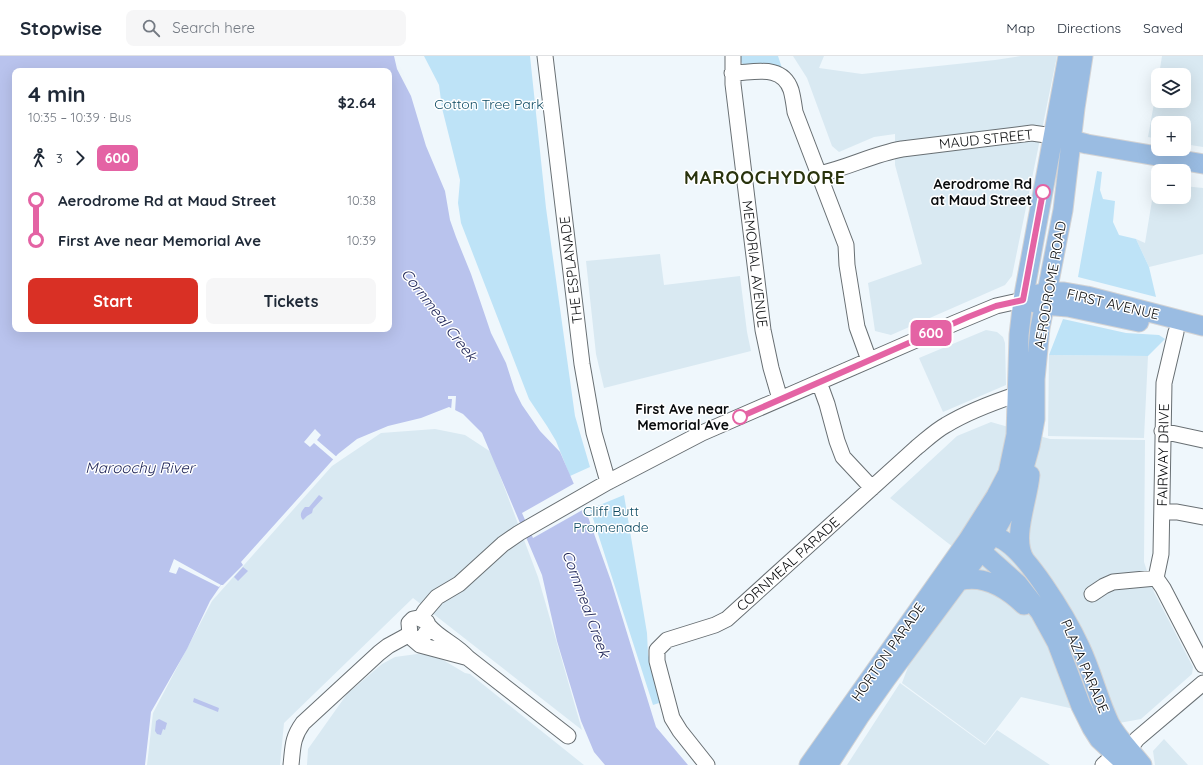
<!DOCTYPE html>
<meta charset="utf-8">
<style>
:root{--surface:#fff;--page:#f6f6f7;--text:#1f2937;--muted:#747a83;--line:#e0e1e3;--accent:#d93025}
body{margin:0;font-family:Quicksand,sans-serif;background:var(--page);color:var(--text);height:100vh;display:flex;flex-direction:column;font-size:15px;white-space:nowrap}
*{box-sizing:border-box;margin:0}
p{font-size:13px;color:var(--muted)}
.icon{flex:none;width:22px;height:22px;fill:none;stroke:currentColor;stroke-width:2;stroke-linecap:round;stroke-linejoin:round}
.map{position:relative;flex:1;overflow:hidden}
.details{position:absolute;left:12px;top:12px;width:380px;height:264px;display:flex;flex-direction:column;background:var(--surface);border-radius:8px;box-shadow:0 4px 16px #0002}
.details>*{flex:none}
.badge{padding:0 8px;border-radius:6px;font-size:14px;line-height:26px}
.buttons{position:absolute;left:1151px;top:12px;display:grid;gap:8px}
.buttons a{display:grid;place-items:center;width:40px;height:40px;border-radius:8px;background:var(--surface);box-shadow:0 4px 16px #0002;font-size:20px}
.map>.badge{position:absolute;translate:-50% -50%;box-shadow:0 0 0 2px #fff}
.legs{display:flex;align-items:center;gap:6px;height:44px;padding:0 16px;font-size:13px}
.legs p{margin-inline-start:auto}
.headline{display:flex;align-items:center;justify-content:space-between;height:68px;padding:0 16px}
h1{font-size:22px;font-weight:700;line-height:30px}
.action{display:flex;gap:8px;margin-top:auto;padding:8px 16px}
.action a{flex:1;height:46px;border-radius:8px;background:var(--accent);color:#fff;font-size:16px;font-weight:700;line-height:46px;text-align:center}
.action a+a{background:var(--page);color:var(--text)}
ul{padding:0 16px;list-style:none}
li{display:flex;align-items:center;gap:14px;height:40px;font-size:15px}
li i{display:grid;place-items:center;width:6px;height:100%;margin:0 5px;background:currentColor}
li i::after{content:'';width:10px;height:10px;margin:-5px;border:3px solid;border-radius:50%;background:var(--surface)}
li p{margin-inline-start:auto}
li:first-child i{background:linear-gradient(#0000 50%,currentColor 0)}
li:last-child i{background:linear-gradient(currentColor 50%,#0000 0)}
header{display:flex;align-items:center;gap:24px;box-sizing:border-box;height:56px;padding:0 20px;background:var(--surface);border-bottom:1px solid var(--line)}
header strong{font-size:19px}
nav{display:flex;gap:22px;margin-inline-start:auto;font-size:14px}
.search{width:280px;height:36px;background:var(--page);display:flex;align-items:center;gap:10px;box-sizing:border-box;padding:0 14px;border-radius:8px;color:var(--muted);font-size:15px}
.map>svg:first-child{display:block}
.built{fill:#d9e9f2}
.green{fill:#bee3f7}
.water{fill:#b9c3ed;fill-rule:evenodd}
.pier{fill:#eff7fc}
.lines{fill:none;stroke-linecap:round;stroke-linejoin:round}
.minor-casing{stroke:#686f73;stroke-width:17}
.major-casing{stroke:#d3d3d4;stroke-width:21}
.minor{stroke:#fff;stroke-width:15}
.major{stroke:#9abce2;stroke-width:19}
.line-1-casing{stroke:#fff;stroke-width:9}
.line-1{stroke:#e463a4;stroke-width:6}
.stop-1-dot{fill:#fff;stroke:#e463a4;stroke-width:2}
.labels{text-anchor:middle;stroke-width:3;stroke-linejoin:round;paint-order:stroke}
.park-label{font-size:14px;fill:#0e4b63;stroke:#fff}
.street-label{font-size:14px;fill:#0a0c0e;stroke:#fff}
.stop-label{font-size:14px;font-weight:bold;fill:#0a0c0e;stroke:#fff;text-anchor:end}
.water-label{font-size:15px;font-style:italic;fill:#212759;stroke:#fff}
.district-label{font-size:18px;font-weight:bold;letter-spacing:1px;fill:#29330d;stroke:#fff}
</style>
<header>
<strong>Stopwise</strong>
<div class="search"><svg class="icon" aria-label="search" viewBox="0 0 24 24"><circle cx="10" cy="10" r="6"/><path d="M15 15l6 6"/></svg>Search here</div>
<nav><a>Map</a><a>Directions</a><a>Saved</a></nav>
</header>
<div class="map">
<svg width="1203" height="709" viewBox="0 0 1203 709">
<rect width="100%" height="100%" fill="#eff7fc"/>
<path class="built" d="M793 0H824L819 12 862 18 995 4 1021 0H1057L1012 220 1005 229 891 279 875 275 868 227 922 208 895 109V78L874 81 839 96 832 90 807 22Z
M1162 0H1203V91L1184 88V67H1158V83L1148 81 1158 25V45H1184V19H1159Z
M1155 126H1158V141H1184V130L1203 132V198L1149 211 1136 183 1145 187Z
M660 198 664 229 740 220 747 276 751 295 604 332 596 298 586 205Z
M986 274 997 276 1003 281 1005 287 1006 329 943 356 919 302Z
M1049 299 1148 300 1144 382 1048 380Z
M991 366 1050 383 1145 384 1144 506 1154 536 1193 611 1192 618 1141 663 1119 667 1074 653 1021 641 985 688 902 627 953 491 890 442 957 380Z
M435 373 465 379 491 396 538 521 582 674 413 542 284 667 280 709H147L153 657 212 545 332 410 381 377Z
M417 598 430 599 443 604 465 617 470 618 584 709H307L308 693 347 638 382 608 395 601Z
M900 627 985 689 997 674 1050 709H847Z
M1164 683 1188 709H1155L1153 695Z"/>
<path class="green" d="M424 0H530L546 152 575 360 590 411 570 420 556 385 547 370 529 343 461 167 458 147 460 124 442 52 439 29Z
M741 0H778L783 15 746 11 741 6Z
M1097 115 1102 116 1100 134 1103 143 1115 145 1113 166 1119 179 1136 183 1149 211 1156 241 1078 221Z
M1063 263 1126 277 1159 279 1165 283 1148 300 1049 299Z
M624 439 647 577 648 598 662 646 653 649 590 453Z"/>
<path class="water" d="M0 0H394L397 13 411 40 426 90 445 135 450 164 456 181 471 218 491 277 506 307 515 335 522 349 540 375 560 396 587 458 611 525 656 671 688 709H605L594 696 581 665 557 585 542 519 482 377 463 358 449 351 421 362 388 370 357 383 338 398 241 506 243 509 223 529H221L210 545 187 593 151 656 145 709H0ZM15 15H389V273H15Z
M319 439 323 442 313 453 312 457 307 460 303 464C299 459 301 456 305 451H309Z
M243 511 248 515 238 525 234 521Z
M194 642 219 652 218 656 193 646Z
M159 663 167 667 165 674 163 673 161 679 157 678 155 675 156 665Z"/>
<path class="pier" d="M448 340H456L455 356 451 354 452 343H448Z
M315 373 321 379 317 384 338 402 335 405 314 387 310 391 304 386Z
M575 427 586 452 533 482 522 457Z
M174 503 221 529 219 531 179 511 176 518 169 516Z"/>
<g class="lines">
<g class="minor-casing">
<path id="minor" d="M545 0 582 308 594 377 608 426
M733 0V28L763 274 771 312 780 343
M732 17C753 17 782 7 791 34 793 41 794 49 795 56L846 189 847 209 857 271 869 304
M819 118C848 112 873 98 902 93L1032 77 1053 80
M819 326 827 348 837 385 843 401 872 432
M1162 375 1203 384
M1162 456H1177L1203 461
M1156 522 1161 498 1164 327 1176 276
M1156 522 1163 532 1203 609
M1092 538 1104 530 1113 526 1156 522
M418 562 427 566 429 572 423 581 415 584 410 579 409 567 413 563Z
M420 563 425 555 437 541 459 528 503 488 519 477 608 426 702 377 955 267 996 250 1023 244
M429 570C440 583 456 588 468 602L568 680
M413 583 420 589 465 601
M1123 702 1137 683 1203 627
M291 709C293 691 292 682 303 667L379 597 388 590 410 578
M707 709 680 675 672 662 657 605V594L667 584 715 569 727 563 916 392C926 384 935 375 946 369 967 356 994 346 1018 338
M1103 709 1122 692"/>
</g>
<g class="major-casing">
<path id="major" d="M1060 81 1087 88 1203 108
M1035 239 1047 236H1064L1087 240 1203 270
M1032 246 1044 249 1068 251 1139 266
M981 482C986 481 991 480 996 481 1024 489 1068 565 1080 591 1092 616 1098 643 1110 668 1118 683 1132 696 1142 709
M972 487 1018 528 1040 556 1057 587 1081 650 1092 672 1099 683 1127 709
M1025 504C1011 483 1028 444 1030 419
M959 525C984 518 1006 532 1024 549
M809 709 968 484 996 440 1008 417 1016 379 1019 279 1023 244 1068 0
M828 709 859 661 886 623 992 480 1012 445 1020 426 1030 390 1035 363V323L1040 272 1063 154 1075 52 1083 0"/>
</g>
<use href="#minor" class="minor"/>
<use href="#major" class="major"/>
</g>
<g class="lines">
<g class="line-1-casing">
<path id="line-1" d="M740 361 968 261 996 250 1023 244 1043 136"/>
</g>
<use href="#line-1" class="line-1"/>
</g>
<g class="stop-1-dot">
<circle cx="1043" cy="136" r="7"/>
<circle cx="740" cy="361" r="7"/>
</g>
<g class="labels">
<g class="park-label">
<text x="489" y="53">Cotton Tree Park</text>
<text x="611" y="460">Cliff Butt<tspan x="611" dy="16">Promenade</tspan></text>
</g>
<g class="street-label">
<text transform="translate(986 83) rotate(-6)" y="5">MAUD STREET</text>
<text transform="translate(755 208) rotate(83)" y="5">MEMORIAL AVENUE</text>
<text transform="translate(571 214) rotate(-97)" y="5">THE ESPLANADE</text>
<text transform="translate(1050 229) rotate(-80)" y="5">AERODROME ROAD</text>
<text transform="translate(1113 248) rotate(13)" y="5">FIRST AVENUE</text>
<text transform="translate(1163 399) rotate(-89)" y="5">FAIRWAY DRIVE</text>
<text transform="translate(788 508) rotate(-42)" y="5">CORNMEAL PARADE</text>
<text transform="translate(888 596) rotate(-55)" y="5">HORTON PARADE</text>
<text transform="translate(1085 610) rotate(67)" y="5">PLAZA PARADE</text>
</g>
<g class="stop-label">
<text x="1032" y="133">Aerodrome Rd<tspan x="1032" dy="16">at Maud Street</tspan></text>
<text x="729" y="358">First Ave near<tspan x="729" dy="16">Memorial Ave</tspan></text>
</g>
<g class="water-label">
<text transform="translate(439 259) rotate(52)" y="5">Cornmeal Creek</text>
<text x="140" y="417">Maroochy River</text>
<text transform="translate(586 548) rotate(70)" y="5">Cornmeal Creek</text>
</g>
<g class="district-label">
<text x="765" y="128">MAROOCHYDORE</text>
</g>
</g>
</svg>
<div class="buttons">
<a><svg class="icon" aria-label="layers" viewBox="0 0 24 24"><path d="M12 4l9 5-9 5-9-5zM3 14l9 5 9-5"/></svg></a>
<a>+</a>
<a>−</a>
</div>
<b class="badge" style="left:931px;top:277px;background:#e463a4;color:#fff">600</b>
<section class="details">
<div class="headline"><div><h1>4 min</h1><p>10:35 – 10:39 · Bus</p></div><b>$2.64</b></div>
<div class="legs"><svg class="icon" aria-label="walk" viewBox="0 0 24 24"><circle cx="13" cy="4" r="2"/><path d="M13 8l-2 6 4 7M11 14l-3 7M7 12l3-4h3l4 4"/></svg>3<svg class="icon" aria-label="forward" viewBox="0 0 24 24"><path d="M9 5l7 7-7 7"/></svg><b class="badge" style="background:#e463a4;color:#fff">600</b></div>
<ul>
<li><i style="color:#e463a4"></i><b>Aerodrome Rd at Maud Street</b><p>10:38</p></li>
<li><i style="color:#e463a4"></i><b>First Ave near Memorial Ave</b><p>10:39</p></li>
</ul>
<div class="action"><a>Start</a><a>Tickets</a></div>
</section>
</div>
